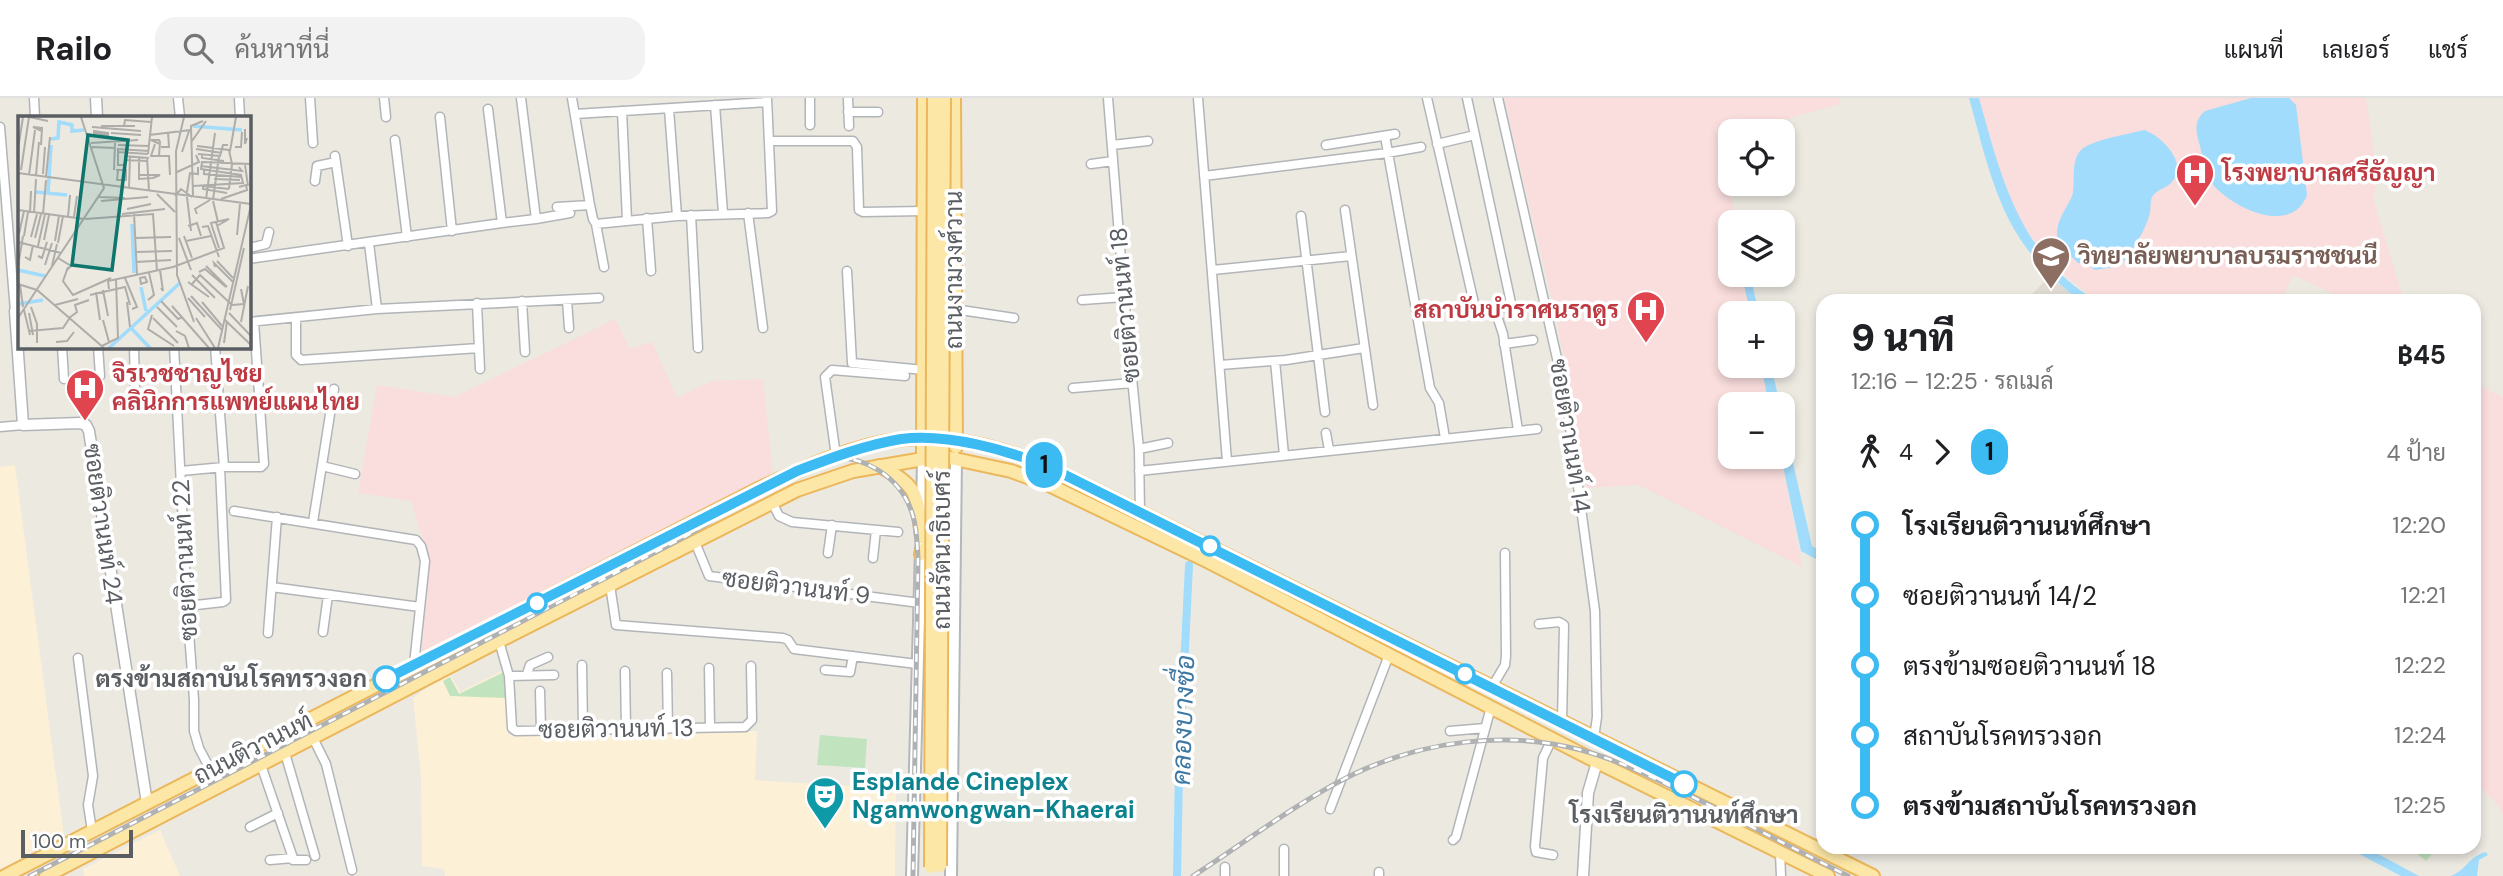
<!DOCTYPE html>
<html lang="th">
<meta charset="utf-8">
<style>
:root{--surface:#fff;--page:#f2f2f2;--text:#202124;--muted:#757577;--line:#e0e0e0}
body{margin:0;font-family:"DM Sans",Sarabun,sans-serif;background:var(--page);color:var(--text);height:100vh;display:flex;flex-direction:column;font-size:26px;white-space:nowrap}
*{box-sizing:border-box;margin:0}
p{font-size:23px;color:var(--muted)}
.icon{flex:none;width:38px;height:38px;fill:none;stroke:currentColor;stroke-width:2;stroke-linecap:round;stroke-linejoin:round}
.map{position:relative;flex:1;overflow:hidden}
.drawer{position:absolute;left:1816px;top:196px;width:665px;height:560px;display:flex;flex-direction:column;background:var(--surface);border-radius:21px;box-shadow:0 4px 10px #0003}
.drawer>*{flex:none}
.badge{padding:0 14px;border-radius:23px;font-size:24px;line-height:46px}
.tools{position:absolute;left:1718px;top:21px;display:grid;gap:14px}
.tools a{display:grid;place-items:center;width:77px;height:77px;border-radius:14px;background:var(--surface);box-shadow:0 4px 10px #0003;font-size:35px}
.scale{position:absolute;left:21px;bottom:18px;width:112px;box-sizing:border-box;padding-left:7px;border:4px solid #5a5e62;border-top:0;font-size:19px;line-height:24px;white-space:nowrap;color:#5a5e62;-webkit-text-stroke:5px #fff;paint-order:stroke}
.map>.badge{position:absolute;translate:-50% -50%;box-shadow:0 0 0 4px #fff}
.legs{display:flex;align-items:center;gap:10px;height:77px;padding:0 35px;font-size:23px}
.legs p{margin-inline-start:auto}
.summary{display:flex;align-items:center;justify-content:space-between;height:119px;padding:0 35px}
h1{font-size:38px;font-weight:800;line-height:52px}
ul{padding:0 35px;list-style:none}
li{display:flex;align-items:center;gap:24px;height:70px;font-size:26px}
li i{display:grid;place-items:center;width:10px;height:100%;margin:0 9px;background:currentColor}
li i::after{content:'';width:18px;height:18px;margin:-9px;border:5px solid;border-radius:50%;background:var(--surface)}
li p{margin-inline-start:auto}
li:first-child i{background:linear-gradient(#0000 50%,currentColor 0)}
li:last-child i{background:linear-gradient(currentColor 50%,#0000 0)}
header{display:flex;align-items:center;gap:42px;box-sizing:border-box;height:98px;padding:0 35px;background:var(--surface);border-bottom:2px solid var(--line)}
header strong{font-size:33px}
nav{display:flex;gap:38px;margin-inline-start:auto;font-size:24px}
.search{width:490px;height:63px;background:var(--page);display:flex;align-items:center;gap:18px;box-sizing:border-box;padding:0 24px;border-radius:21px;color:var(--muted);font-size:26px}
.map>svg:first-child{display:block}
.commercial{fill:#fcf0d6}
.education{fill:#dfdad2}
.medical{fill:#fadddd}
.green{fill:#c1e3be}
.water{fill:#a1dcfc}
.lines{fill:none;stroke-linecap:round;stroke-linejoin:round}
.canal{stroke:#a1dcfc;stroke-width:8}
.minor-casing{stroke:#b2b5b8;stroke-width:11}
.tertiary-casing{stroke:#b2b5b8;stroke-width:13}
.secondary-casing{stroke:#b3b7bb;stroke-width:14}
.primary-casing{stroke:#ecb75a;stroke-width:16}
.minor{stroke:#fff;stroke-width:8}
.tertiary{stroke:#fff;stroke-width:10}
.secondary{stroke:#fff;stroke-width:10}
.primary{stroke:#fce7a6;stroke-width:12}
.rail-casing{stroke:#b0b1b2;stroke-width:5}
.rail{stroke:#fff;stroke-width:2.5;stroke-dasharray:8;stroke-linecap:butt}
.primary-bridge-casing{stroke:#ecb75a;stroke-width:16;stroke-linecap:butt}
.primary-bridge{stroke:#fce7a6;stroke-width:12}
.line-1-casing{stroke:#fff;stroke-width:16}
.line-1{stroke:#3cbbf2;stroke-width:10}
.stop-1-dot{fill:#fff;stroke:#3cbbf2;stroke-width:3.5}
.labels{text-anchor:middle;stroke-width:7;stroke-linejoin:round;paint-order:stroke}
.health-label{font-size:24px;font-weight:bold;fill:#be3a42;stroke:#fff;text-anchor:start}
.education-label{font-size:24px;font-weight:bold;fill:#785e54;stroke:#fff;text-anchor:start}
.street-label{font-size:24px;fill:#5a5e62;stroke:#fff}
.stop-label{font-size:24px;font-weight:bold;fill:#5a5e62;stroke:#fff;text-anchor:end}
.culture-label{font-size:24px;font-weight:bold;fill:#0d838f;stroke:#fff;text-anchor:start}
.water-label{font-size:26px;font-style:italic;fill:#3d78a4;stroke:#fff}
.inset-river{fill:none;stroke:#a1dcfc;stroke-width:3.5}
.inset-road{fill:none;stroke:#aeadaa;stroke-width:2}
.view{fill:#0f766e;fill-opacity:0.15;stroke:#0f766e;stroke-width:3.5}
.inset-edge{fill:none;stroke:#5a5e62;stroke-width:3.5}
</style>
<header>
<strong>Railo</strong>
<div class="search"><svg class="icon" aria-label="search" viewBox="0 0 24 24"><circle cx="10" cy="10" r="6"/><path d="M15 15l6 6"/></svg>ค้นหาที่นี่</div>
<nav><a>แผนที่</a><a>เลเยอร์</a><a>แชร์</a></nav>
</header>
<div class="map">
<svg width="2503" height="778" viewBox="0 0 2503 778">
<rect width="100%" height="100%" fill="#ece9e1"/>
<path class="commercial" d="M15 367 64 738 0 771V369Z
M506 571 508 637 757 633 755 682 896 691 895 778H445L444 771 422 768 421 678 413 600 449 574 460 594Z
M160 732 180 778H84L83 771Z"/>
<path class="education" d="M2051 177 2055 182 2079 203H2025Z"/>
<path class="medical" d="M1504 0H1839L1840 6 1741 33H1731V36L1719 40 1736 124H1731V177H1746L1753 215H1731V268H1763L1771 306H1731V359H1781L1802 469 1638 387 1586 390 1557 223Z
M1979 0H2366L2378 81 2373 100 2404 203H2349L2293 177 2281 203H2097L2062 175 2039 150 2017 119 2000 76Z
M615 221 630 251 652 244 677 300 712 283 763 281 773 377 422 554 429 462 411 403 358 395 377 287 455 299Z
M2474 285 2503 299V717L2498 707 2475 684 2474 345 2481 330 2475 327Z"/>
<path class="green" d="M506 573V600L450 598 443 583 450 579 459 596Z
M820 637 867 641 865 670 817 667Z
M2409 749H2435L2437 750 2426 763Z"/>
<path class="water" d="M1969 0H1979C2001 79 2020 159 2097 203H2079C2063 189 2047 175 2033 158 1996 115 1984 53 1969 0Z
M2251 0H2289L2296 7 2307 97C2292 137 2237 112 2215 89 2205 79 2203 62 2200 48 2196 35 2193 23 2205 13Z
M2144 32C2162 38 2191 67 2170 86 2164 91 2156 92 2152 99 2150 104 2151 110 2150 115 2144 136 2133 151 2120 168L2095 172 2088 167 2078 165C2071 158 2057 146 2057 135 2058 117 2071 106 2073 94 2075 81 2071 62 2081 52 2091 42 2129 36 2144 32Z
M1742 177H1750L1759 215H1750Z
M1761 268H1771L1780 306H1769Z
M1783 321 1812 448 1823 454V465L1801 453 1781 359H1783Z
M2346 749H2365L2419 778H2401Z
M2486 754 2488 757 2479 762 2477 778H2450C2466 773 2469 758 2486 754Z"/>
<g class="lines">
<path class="canal" d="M1177 778 1179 673 1189 467"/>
<g class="minor-casing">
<path id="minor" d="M34 0 35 19
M178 0 180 19
M239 0 240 19
M310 0 313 45
M384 0 386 19
M572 0 590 107 593 121 596 126 604 169
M848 0 849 28
M1108 0 1124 199 1139 351 1140 414
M1198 0 1227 363
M1427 0 1476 214 1479 215 1510 208 1511 205 1467 0
M1498 0 1566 300 1595 513 1597 619 1594 640
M715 7 723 115
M669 11 677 118
M622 13 627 122
M848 14H878
M575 16 767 4
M440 19 452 133
M810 27V0
M0 29 15 213
M1385 38 1430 290 1439 305 1445 340
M395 42 407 139
M769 43H853L857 49 859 112 863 114 924 113
M1437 46 1475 37
M1112 47 1148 43
M1326 47 1395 36
M335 58 348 148
M1091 66 1113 63
M1204 78 1387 55 1421 49
M315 83 317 68 336 64
M557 109 590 107
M1345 112 1373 307
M748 115 763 230
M691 117 698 250
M1301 118 1325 314
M647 120 651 173
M536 121 570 115
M502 125 536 121 521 0
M596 126 677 118 768 115 772 113 767 0
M369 145 377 211
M249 150 266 146 269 134
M248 161 502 125 488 11
M1213 172 1351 158
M847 173 852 265 924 272
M567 202 569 230
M1082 202 1124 199
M522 203 525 254
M954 211 1014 220
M1495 212 1503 236 1518 332
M296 221V257L301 262 479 250 477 205
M248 224 377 211 599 200
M1504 246 1533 242
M62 248 64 281
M98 248 100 278
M134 248 135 293
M174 248 187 508 194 602V633L199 650 211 673
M215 248 224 369
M479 250 480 271
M1275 263 1284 357
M1220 267 1286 262 1364 250
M1073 290 1132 285
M0 329 23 327
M1326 335 1329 352
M1139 351 1168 345
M836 358 825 279 832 272 905 278
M322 368 355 376
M181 373 224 369H261L264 366 254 224
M1139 373 1537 331
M772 404 779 418 792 424 898 434
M234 413 416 442 421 448 425 463 414 567
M313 424 334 291
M695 444 709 478 920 505
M828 455 832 427
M873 460 876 432
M610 487 616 527 783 540 788 542 794 551 917 566
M272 489 420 509
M187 508 223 504 226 502 220 370
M1539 526 1559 524 1564 527 1562 624
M323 534 328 497
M268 535 277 419
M499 543 509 578 512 630 516 633 745 629 752 622 751 568
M78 560 93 678 88 707 92 733
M582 567 583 632
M709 570 710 629
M825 572 850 574 853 558
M625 573 626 631
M667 575 668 631
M527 576 530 567 548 559
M509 578 554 577
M1492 589 1505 567 1506 558 1505 455
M540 593 541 633
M1450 633 1485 630
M313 640 326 666 352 772
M1552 641 1543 660 1535 748 1536 754 1553 757
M285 655 315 758
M261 667 293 760 270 762
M1330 711 1389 557
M250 729 278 715
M1453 742 1456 739 1491 609
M1284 751V778
M1780 755 1781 778
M293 762H306
M1225 769V778
M1379 774V778"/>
</g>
<g class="tertiary-casing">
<path id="tertiary" d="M96 0 97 19
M19 213H15L23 327 80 325 86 327 89 333 147 705
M1583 778 1588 695 1597 664"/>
</g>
<g class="secondary-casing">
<path id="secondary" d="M922 413 923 360
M912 778 921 450
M951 778 956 360"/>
</g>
<g class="primary-casing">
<path id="primary" d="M954 0 956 349
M923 360 924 0
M879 368C919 387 917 398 922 439
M921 456 935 437
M5 778 756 392C803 370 852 347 903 341 951 336 1005 351 1049 369L1873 778
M46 778 499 543 797 392 853 373 941 358 1011 373 1049 387 1203 461 1597 664 1828 778"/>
</g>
<use href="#minor" class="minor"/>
<use href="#tertiary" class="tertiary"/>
<use href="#secondary" class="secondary"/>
<use href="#primary" class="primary"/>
<g class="rail-casing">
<path id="rail" d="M30 778C244 668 458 557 671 446 698 432 723 416 748 399 771 384 795 364 823 360 863 355 902 379 913 418 917 431 917 446 918 460L913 778
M1193 778C1244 745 1299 703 1354 676 1423 643 1506 632 1581 652 1625 664 1666 686 1707 706 1754 730 1801 754 1848 778"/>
</g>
<use href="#rail" class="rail"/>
<g class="primary-bridge-casing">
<path id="primary-bridge" d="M940 768 944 0
M931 769 934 0"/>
</g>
<use href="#primary-bridge" class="primary-bridge"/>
</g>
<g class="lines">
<g class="line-1-casing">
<path id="line-1" d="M386 581 797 373C831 360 865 347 901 341 948 335 1007 352 1049 369L1684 686"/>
</g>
<use href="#line-1" class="line-1"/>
</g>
<defs>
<g id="hospital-pin" transform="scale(2.0125)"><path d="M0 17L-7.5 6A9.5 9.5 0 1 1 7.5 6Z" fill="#e0444e" stroke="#fff"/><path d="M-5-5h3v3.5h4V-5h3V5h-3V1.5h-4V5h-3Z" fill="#fff"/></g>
<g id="university-pin" transform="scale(2.0125)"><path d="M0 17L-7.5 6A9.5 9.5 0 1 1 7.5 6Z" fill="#8d6e63" stroke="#fff"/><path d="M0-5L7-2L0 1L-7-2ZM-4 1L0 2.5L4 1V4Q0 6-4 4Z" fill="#fff"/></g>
<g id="theatre-pin" transform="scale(2.0125)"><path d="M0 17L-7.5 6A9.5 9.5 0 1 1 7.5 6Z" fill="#0f9aa8" stroke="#fff"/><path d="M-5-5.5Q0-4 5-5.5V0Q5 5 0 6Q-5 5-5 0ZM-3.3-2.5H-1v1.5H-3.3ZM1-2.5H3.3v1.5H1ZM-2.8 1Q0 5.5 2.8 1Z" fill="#fff"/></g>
</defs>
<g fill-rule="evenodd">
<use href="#hospital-pin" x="2195" y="75"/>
<use href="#university-pin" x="2051" y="158"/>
<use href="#hospital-pin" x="1646" y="212"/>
<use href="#hospital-pin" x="85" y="290"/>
<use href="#theatre-pin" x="825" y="698"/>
</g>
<g class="stop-1-dot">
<circle cx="1210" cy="448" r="9"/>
<circle cx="537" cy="505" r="9"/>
<circle cx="1465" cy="576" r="9"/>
<circle cx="386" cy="581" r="12"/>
<circle cx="1684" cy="686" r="12"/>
</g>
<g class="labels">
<g class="health-label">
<text x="2222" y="83">โรงพยาบาลศรีธัญญา</text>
<text x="1619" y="220" text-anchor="end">สถาบันบำราศนราดูร</text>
<text x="112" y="284">จิรเวชชาญไชย<tspan x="112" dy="28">คลินิกการแพทย์แผนไทย</tspan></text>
</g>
<g class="education-label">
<text x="2078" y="166">วิทยาลัยพยาบาลบรมราชชนนี</text>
</g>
<g class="street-label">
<text transform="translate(954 172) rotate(-90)" y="8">ถนนงามวงศ์วาน</text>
<text transform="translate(1125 207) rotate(-95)" y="8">ซอยติวานนท์ 18</text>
<text transform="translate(1570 338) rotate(81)" y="8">ซอยติวานนท์ 14</text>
<text transform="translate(103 426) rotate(82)" y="8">ซอยติวานนท์ 24</text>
<text transform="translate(942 452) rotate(-90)" y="8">ถนนรัตนาธิเบศร์</text>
<text transform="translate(185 462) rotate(-93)" y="8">ซอยติวานนท์ 22</text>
<text transform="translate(796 489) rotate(7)" y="8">ซอยติวานนท์ 9</text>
<text transform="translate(616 631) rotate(-1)" y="8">ซอยติวานนท์ 13</text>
<text transform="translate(253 650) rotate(-27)" y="8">ถนนติวานนท์</text>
</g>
<g class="stop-label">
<text x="367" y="589">ตรงข้ามสถาบันโรคทรวงอก</text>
<text x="1684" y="725" text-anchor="middle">โรงเรียนติวานนท์ศึกษา</text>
</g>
<g class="culture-label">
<text x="852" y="692">Esplande Cineplex<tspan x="852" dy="28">Ngamwongwan-Khaerai</tspan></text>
</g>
<g class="water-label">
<text transform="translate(1183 622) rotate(-88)" y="9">คลองบางซื่อ</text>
</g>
</g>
<g transform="translate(18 18)">
<rect width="233" height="233" fill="#ece9e1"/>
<path class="inset-river" d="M175 10 224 14M33 23 40 22 41 6 54 9V15L66 14M18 76 49 79M30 77 33 29M114 108 116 157M0 154 27 160M123 171 128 195M0 188 25 184M113 212 132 232M91 232 162 167"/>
<path class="inset-road" d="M166 1 158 35 159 159 176 206M83 10H117M106 10 107 4 133 6M74 11 123 15M227 13V28L229 22M76 15 90 17V19L76 17ZM93 17 123 19M131 19 173 14M174 25 188 5M73 27 120 24M137 28 133 40H151L152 59M23 29 24 12 15 11 24 15M100 29 131 30M179 30 211 34 214 48 211 73M74 31 97 32M143 31H151L150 16M217 31H223L224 16M100 32V49H106M0 33 5 1M100 33 131 35M178 33 204 37M212 35 218 1M100 36 130 38M164 36 171 15M130 38 134 1M180 38 202 40 205 29H210M184 38V42L206 45M106 40 131 42M141 40 142 26 141 24H133L142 28M121 41V63L135 62M129 41 131 75M107 44 129 45M227 49 230 70M183 50 224 55 221 51M3 54 11 1 30 5M96 54 97 27M98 54H108V64H99L100 54M186 54V58L224 61M159 56 181 46 178 39M0 57 233 88M25 58 27 31M11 59 17 14M18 59 21 26M121 59H142L135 62M28 61 32 21M196 63 222 64M175 70 225 67 223 59 183 53 184 46 233 48M111 72 112 40M169 76 172 57 180 58V51M209 77 185 73V70L211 73M139 78 157 96M157 80 163 73 174 81M175 80 173 10 185 5M81 81 107 82M169 81 173 115M188 83 197 17M203 83 229 74 228 69 221 71M195 84 201 40M83 85 130 81M195 85 200 106M109 93 133 88M0 94 66 103M12 97 13 75M16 97 18 63M116 97 119 159M25 98 28 64M104 98 147 93M179 98 177 93 192 84M50 101 52 79M56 101 59 80M67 103 135 98 139 155M170 110 179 107 183 120M199 110 211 103 193 107 201 132M184 111 190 110 201 141M1 118 6 95M219 119 222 88M6 120 10 96M166 120 174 142M13 121 19 98M17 122 23 98M117 122 153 121M161 122 173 154M26 124 31 99M37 125 41 100M168 125 193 120M0 126 43 137M40 127 45 100M20 130 27 98M118 136 154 135M20 140 24 142 29 126M7 141 12 144 15 129M40 142 53 150 48 155M199 145 215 162M118 146 153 144M27 149 34 127M0 150 5 120M34 150 39 128M188 150 209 171M50 151 45 165 55 179 93 162M197 151 196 147 215 166M142 154 145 175 143 172M181 156 187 153 208 171M174 159 197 182M127 161 129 166 123 168 122 162ZM107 162 119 191 114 193M170 166 191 181M0 168 19 174 86 232M174 168 182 159 214 189 226 188 223 173M2 169 5 191M91 173 90 165 155 151 206 132 198 106M85 174 90 200M78 176 82 204M72 179 107 171 112 189M173 180 204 214M170 182 187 201M130 184 136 179 131 157M143 185 160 203 165 201M109 186 112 211M184 186 204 210M37 189 60 183M154 190 191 232M13 191 19 208V227M139 191 159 211M6 194 12 219M212 194 226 132M11 197 15 219M211 197 233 220M134 199 130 213 156 230M0 202 86 72 63 1M51 202 59 196 57 189 71 184M135 202 160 227M178 202 197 232M85 204 91 226M207 204 233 229M223 206 230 170M11 215 45 212 51 203M158 215 167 220 171 232M38 226 49 225 56 216M206 227 209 205M84 230 100 222 98 164M200 232 233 89"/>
<path class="view" d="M70 19 110 24 94 154 54 149Z"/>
<rect width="233" height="233" class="inset-edge"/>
</g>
</svg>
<div class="tools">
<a><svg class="icon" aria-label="locate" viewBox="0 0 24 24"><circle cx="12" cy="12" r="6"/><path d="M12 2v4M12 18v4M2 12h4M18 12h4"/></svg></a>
<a><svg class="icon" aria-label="layers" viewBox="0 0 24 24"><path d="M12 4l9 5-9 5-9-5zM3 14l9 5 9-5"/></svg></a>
<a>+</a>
<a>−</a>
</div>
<div class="scale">100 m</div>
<b class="badge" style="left:1044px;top:367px;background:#3cbbf2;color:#111">1</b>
<section class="drawer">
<div class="summary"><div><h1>9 นาที</h1><p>12:16 – 12:25 · รถเมล์</p></div><b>฿45</b></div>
<div class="legs"><svg class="icon" aria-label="walk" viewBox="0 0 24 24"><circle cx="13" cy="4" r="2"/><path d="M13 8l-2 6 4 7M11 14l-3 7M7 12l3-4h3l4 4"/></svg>4<svg class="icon" aria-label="forward" viewBox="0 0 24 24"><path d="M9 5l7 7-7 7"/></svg><b class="badge" style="background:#3cbbf2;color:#111">1</b><p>4 ป้าย</p></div>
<ul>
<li><i style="color:#3cbbf2"></i><b>โรงเรียนติวานนท์ศึกษา</b><p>12:20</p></li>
<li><i style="color:#3cbbf2"></i><span>ซอยติวานนท์ 14/2</span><p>12:21</p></li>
<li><i style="color:#3cbbf2"></i><span>ตรงข้ามซอยติวานนท์ 18</span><p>12:22</p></li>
<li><i style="color:#3cbbf2"></i><span>สถาบันโรคทรวงอก</span><p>12:24</p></li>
<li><i style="color:#3cbbf2"></i><b>ตรงข้ามสถาบันโรคทรวงอก</b><p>12:25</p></li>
</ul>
</section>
</div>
